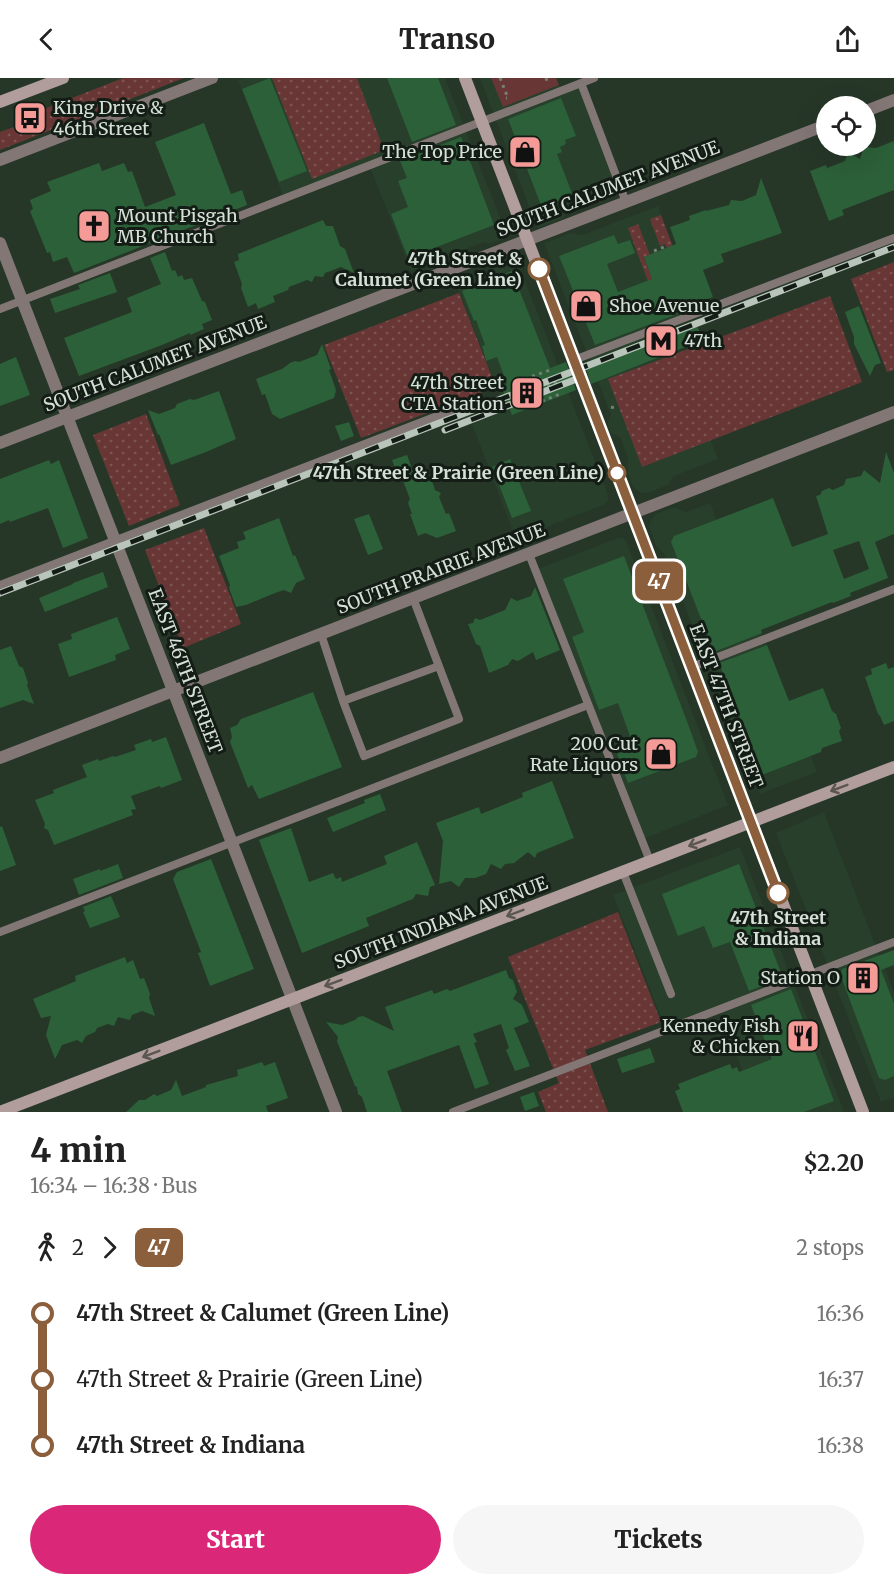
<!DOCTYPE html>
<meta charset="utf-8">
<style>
:root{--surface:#fff;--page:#f6f6f6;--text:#222;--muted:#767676;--accent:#db2777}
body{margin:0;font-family:Merriweather,serif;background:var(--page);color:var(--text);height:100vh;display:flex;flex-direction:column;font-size:22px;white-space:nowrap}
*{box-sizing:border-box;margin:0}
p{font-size:20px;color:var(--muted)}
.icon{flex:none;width:33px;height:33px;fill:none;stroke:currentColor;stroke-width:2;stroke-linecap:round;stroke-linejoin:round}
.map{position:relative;height:1034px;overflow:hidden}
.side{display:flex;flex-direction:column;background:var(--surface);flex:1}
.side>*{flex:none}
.badge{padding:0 12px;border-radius:9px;font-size:21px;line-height:39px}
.buttons{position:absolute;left:816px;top:18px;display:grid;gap:12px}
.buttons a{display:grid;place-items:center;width:60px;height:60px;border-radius:50%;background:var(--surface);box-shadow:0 6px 24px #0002;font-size:30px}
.map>.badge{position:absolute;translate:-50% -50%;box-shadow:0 0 0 3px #fff}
.legs{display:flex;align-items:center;gap:9px;height:66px;padding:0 30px;font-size:20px}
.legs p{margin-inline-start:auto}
.head{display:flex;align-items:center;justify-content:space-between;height:102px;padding:0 30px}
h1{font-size:33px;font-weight:800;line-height:45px}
.cta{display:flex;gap:12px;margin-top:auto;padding:12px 30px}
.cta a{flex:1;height:69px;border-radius:36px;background:var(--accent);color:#fff;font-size:24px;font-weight:800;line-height:69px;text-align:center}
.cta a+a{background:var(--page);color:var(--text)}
ul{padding:0 30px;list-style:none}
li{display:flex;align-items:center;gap:21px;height:66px;font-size:22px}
li i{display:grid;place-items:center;width:9px;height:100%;margin:0 8px;background:currentColor}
li i::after{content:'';width:15px;height:15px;margin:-8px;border:4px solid;border-radius:50%;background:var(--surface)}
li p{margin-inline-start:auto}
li:first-child i{background:linear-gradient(#0000 50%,currentColor 0)}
li:last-child i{background:linear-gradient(currentColor 50%,#0000 0)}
header{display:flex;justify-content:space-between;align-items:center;height:78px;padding:0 30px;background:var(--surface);font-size:27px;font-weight:800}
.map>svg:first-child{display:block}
.built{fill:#273f2b}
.grass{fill:url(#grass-dots)}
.park{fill:#683735}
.building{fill:#2c6038;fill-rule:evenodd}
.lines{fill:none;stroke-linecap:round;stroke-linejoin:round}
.path{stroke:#738174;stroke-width:3;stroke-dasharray:3 4.5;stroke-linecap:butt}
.lane{stroke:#837776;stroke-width:8}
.street{stroke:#837776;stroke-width:12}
.secondary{stroke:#b19d9c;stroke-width:12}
.rail-casing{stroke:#b9c5ba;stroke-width:7}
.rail{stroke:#141c16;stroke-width:4.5;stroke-dasharray:14;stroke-linecap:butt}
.oneway{stroke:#5b5652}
.line-1-casing{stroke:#fff;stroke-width:14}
.line-1{stroke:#8b5e3c;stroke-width:9}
.stop-1-dot{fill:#fff;stroke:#8b5e3c;stroke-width:3}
.labels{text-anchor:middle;stroke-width:6;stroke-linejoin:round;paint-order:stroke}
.poi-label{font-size:18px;fill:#d5e0d6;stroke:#141c16;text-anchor:end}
.street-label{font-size:18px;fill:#d5e0d6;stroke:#141c16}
.stop-label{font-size:18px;font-weight:bold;fill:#d5e0d6;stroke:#141c16;text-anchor:end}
</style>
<header><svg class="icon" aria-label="back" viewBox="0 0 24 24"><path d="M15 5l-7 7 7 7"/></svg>Transo<svg class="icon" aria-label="share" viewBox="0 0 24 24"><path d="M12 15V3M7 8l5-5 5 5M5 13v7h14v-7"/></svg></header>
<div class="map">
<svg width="894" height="1034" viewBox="0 0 894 1034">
<defs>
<pattern id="grass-dots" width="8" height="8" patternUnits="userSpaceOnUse" patternTransform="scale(1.5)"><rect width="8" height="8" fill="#683735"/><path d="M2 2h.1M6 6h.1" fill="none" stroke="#7d5452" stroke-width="1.8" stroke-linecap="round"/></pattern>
</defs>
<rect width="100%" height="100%" fill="#263728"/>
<path class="built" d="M244 0H445L505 152 503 161 490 166 484 164 411 193 369 87 284 120 238 2Z
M480 0H556L561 12 581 5 621 111 570 130 563 140 537 150Z
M658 128 698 235 665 248 718 381 674 398 668 407 648 415H642L636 412 632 406 628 397V380L620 359 611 355 607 346 611 337 544 165 571 155 582 157Z
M511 180 517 182 608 417V422L605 426 516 461 472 346 506 332 455 204 494 190 498 183Z
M710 425 817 694 760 716 664 476 656 468 649 448 650 444 656 436 675 429 686 434Z
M618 460H623L626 463 728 727 641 762 535 492Z
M824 734 894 915V1020L881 1024 776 755Z
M740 769 844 1033 841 1034H758L719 932 666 952 613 817Z"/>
<path class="grass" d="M123 0H184L0 72V54L33 42 31 36Z
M272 0H357L384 72 312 101Z
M661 137 694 225 665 166 660 168 650 141Z
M638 146 650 177 644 180 663 230 661 238 628 150Z
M894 184V292L887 294 851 201Z
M459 215 496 309 361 360 324 267Z
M830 218 862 304 642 389 608 301Z
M146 336 180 427 129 448 93 357Z
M204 450 241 546 183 570 145 472Z
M618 834 661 944 585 972 608 1034H546L538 1014 559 1005 508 879Z"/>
<path class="park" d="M491 0H556L559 7 503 29Z"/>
<path class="building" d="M270 0 307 93 279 104 242 11Z
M387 0H438L456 47 412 64Z
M561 20 576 58 565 62 566 66 560 69 562 74 557 76 573 118 542 130 508 41Z
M204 45 231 116 242 112 247 127 74 195 67 179 53 184 50 174 47 175 30 133 33 131 30 122 51 113 47 104 99 85 102 93 124 85 128 94 132 93 145 129 176 117 155 64Z
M461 59 494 147 408 180 391 136 408 129 398 103 407 100 400 83Z
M894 63V112L842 132 844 137 829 143 810 93 826 87 827 90 845 83 848 74 860 81 864 69 876 70Z
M761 100 782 155 721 176 724 184 703 192 713 219 690 228 691 231 595 267 559 178 614 157 618 166 630 162 635 175 607 186 618 214 652 201 644 179 676 166 670 149 690 142 689 138 706 132V133L729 127 731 122 742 123 756 117Z
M323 142 326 148H333L340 168 345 171 354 195 341 189 325 195 323 199 315 198 312 204 307 202 289 209 288 212 273 218 275 224 258 231 256 225 248 229 241 210 242 206 234 184 239 182 238 176Z
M165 174 172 193 175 192 178 199 182 197 184 202 192 200 202 223 205 224 212 242 202 246 204 251 190 257V255L162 267 79 298 64 260 132 234 127 220 161 206 150 180Z
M512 193 550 290 566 284 576 312 512 337 501 308 507 306 497 279 486 283 482 268 485 267 476 242 474 243 462 213Z
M110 195 117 214 55 235 50 221 80 211 78 207Z
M859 228 881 285 875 287 870 298 854 266V259L845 234Z
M695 243 703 262 591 306 584 285Z
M322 266 331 291 329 292 336 312 334 320 280 341 272 336 265 316 262 317 256 301 282 291 290 285 295 283 299 284 317 277Z
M16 279 30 317 0 328V286Z
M219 313 236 361 206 374 171 387 159 356 158 357 148 332 159 336 175 330 177 326 190 321 194 322Z
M349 344 354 358 341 363 335 348Z
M886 374 894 395V456L875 464 888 500 850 515 851 518 833 525 832 524 761 552 762 555 714 574 671 464 674 458 773 420 792 469 828 456 816 418 820 417 822 413 829 410 833 412 844 407 846 401 861 398 864 392 880 405ZM859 463 869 491 844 501 833 472Z
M407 377 416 402 427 398 429 403H432L435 412 441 415 439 419 446 436 449 435 456 453 437 460 425 455 418 458 410 436H412L408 425 410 421 400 395 397 396 392 382Z
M510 381 531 433 512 440 492 389Z
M49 382 51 386 59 382 88 460 63 470 48 430 10 444 9 442 0 446V401Z
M369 436 383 471 368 477 354 441Z
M279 440 293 478 295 477 305 501 296 505 291 515 284 512 275 515 246 527 236 529 229 510 230 507 219 478 239 470 237 464 246 461 243 454Z
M624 478 688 646 698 674 696 679 628 705 617 676 634 669 618 625 599 632 572 559 584 554 563 501Z
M103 494 108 509 45 534 39 520 73 506V505Z
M535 509 560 572 536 582 533 574 518 583 512 581 508 587 489 595 480 568 476 566 468 546 473 545 475 540 480 542 505 532 511 520 517 523 531 518Z
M117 539 130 571 115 577 116 582 69 599 58 566 72 561 71 556Z
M767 567 789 623 823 610 832 633 836 636 841 650 839 653 842 663 822 670 821 674 762 697 719 585Z
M11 568 19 588 23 590 28 605 27 607 34 626 23 622 0 630V572Z
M886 585 888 591 894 589V643L884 647 880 638 878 636 865 599 872 596 871 591Z
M313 614 342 689 259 721 252 707 248 710 230 664 232 659 230 650 237 647 241 641Z
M166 659 182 702 161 710 160 708 131 718 136 731 131 732 133 737 54 767 48 752 44 750 45 746 35 722 54 715 53 712 87 699 82 687 98 681 99 683 113 678 115 679 136 672 134 667 151 661 152 664Z
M552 703 574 760 537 775 535 780 528 774 514 785 505 786 501 791 491 786 486 796 475 800H465L459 809 451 803 439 806 443 763 436 745 479 729 481 736 523 719 522 715Z
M380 716 386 732 333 754 327 740 365 725 364 722Z
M2 748 16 787 0 793V749Z
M291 750 309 804 333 795 336 801 341 799 342 804 387 786 384 778 417 764 435 807 430 809 428 818 416 816 413 821 410 822 366 840 369 848 302 875 259 762Z
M211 781 254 891 210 908 198 875 201 874 173 801 177 794Z
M118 786 123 800 79 817 73 801 100 791V793Z
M739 786 783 900 749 913 730 864 713 870 704 848 678 858 662 816Z
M111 818 120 839 90 850 83 834 85 833 83 829Z
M894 872V887L881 892 894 926V998L885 1002 879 1000 840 896 842 891Z
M125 879 127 885 133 882 140 901 144 900 150 916 149 920 155 938 142 933 132 937 130 942 118 939 114 948 108 946 97 950 95 954 86 958 82 965 77 962 62 967 55 981 46 957 51 938 41 940 33 921 76 903 75 898Z
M506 892 509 900 513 902 517 914 513 921 522 927 529 944 514 950 530 988 515 993 506 972 509 970 501 946 473 956 477 964 474 965 489 1006 475 1011 459 967 387 993 402 1034H367L362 1019 358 1016 357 1009 355 1008 337 963 338 959 326 944 342 947 355 942 358 939 363 938 394 953 385 929 432 912 434 916 447 911 450 913Z
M791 911 834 1023 804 1034H683L675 1013 680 1011 678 1006 730 986 732 991 737 989 739 994 772 981 751 927Z
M650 970 655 984 622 995 617 981Z
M262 984 264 988 275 984 288 1020 266 1028 268 1034H126L139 1022H145L154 1016 157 1018 171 1012 176 1002 182 1018 206 1009V1007L238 998 237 992Z
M534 1014 539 1028 525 1033 520 1019Z"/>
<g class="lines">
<path class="path" d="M500 0 508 20H506
M546 0 547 3
M654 173 664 169 665 171
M579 237V243
M525 301 550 292
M547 308 558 303
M535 326 560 316
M611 329 615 330"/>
<path class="lane" d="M581 5 626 124
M0 231 594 0
M574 282 894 160
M529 476 650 783
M0 507 463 328
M413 520 459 641 364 678 343 623 439 588
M321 556 343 623
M692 589 894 511
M623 794 671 916
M0 854 588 627
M453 1034 894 864"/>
<path class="street" d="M866 33 894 22
M0 82 212 0
M0 165 336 1034
M0 365 826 47
M0 680 894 334"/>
<path class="secondary" d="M465 0 863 1034
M0 24 63 0
M0 1034 894 689"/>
<g class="rail-casing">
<path id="rail" d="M445 352 574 302
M0 515 894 169"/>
</g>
<use href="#rail" class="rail"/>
</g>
<defs><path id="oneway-shaft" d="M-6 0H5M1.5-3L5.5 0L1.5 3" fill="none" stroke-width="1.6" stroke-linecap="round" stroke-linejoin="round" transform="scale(1.5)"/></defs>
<g class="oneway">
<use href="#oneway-shaft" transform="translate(839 710) rotate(159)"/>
<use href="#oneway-shaft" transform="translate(697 765) rotate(159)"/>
<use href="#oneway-shaft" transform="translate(515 835) rotate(159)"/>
<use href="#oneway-shaft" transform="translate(333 905) rotate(159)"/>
<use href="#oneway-shaft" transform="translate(151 976) rotate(159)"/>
</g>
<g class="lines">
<g class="line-1-casing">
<path id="line-1" d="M539 191 778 815"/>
</g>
<use href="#line-1" class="line-1"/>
</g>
<defs>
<g id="bus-square" transform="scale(1.725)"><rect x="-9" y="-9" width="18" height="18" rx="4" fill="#f59b97" stroke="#141c16"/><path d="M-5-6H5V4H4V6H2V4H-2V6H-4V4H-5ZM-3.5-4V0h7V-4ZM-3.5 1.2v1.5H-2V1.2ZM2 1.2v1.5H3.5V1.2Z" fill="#111"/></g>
<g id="shop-square" transform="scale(1.725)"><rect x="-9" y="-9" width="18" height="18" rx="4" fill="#f59b97" stroke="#141c16"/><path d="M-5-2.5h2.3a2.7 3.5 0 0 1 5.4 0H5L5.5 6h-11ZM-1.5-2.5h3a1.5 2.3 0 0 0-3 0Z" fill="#111"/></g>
<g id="church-square" transform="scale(1.725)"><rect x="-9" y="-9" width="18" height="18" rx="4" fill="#f59b97" stroke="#141c16"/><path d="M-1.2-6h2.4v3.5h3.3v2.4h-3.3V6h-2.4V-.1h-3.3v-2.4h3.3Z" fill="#111"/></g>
<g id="metro-square" transform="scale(1.725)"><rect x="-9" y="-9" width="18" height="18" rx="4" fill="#f59b97" stroke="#141c16"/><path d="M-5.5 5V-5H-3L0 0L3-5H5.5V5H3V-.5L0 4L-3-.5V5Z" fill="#111"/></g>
<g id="building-square" transform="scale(1.725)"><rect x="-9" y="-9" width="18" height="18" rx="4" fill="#f59b97" stroke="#141c16"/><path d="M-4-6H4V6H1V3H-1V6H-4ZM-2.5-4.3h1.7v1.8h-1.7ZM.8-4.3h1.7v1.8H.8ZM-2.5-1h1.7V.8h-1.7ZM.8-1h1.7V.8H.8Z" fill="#111"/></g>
<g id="restaurant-square" transform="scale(1.725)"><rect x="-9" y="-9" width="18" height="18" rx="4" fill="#f59b97" stroke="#141c16"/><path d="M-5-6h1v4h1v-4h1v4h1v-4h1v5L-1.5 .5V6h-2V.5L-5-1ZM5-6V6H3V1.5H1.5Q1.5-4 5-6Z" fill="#111"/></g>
</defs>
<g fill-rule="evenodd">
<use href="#bus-square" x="30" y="40"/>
<use href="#shop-square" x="525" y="74"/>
<use href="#church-square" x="94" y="148"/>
<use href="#shop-square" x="586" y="228"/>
<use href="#metro-square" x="661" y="263"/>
<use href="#building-square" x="527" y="315"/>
<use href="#shop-square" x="661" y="676"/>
<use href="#building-square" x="863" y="900"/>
<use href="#restaurant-square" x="803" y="958"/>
</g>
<g class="stop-1-dot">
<circle cx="539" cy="191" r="10"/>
<circle cx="617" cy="395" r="8"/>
<circle cx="778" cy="815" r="10"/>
</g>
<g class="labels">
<g class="poi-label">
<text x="53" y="36" text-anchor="start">King Drive &amp;<tspan x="53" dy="21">46th Street</tspan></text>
<text x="502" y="80">The Top Price</text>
<text x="117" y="144" text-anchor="start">Mount Pisgah<tspan x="117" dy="21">MB Church</tspan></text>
<text x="609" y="234" text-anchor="start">Shoe Avenue</text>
<text x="684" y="269" text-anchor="start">47th</text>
<text x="504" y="311">47th Street<tspan x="504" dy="21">CTA Station</tspan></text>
<text x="638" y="672">200 Cut<tspan x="638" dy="21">Rate Liquors</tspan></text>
<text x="840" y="906">Station O</text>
<text x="780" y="954">Kennedy Fish<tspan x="780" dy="21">&amp; Chicken</tspan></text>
</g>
<g class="street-label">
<text transform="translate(608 111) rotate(-21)" y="6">SOUTH CALUMET AVENUE</text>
<text transform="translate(155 286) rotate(-21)" y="6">SOUTH CALUMET AVENUE</text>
<text transform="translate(441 491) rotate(-21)" y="6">SOUTH PRAIRIE AVENUE</text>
<text transform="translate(185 593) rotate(69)" y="6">EAST 46TH STREET</text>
<text transform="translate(726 628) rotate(69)" y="6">EAST 47TH STREET</text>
<text transform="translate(441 845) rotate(-21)" y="6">SOUTH INDIANA AVENUE</text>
</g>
<g class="stop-label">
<text x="522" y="187">47th Street &amp;<tspan x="522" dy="21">Calumet (Green Line)</tspan></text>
<text x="604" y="401">47th Street &amp; Prairie (Green Line)</text>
<text x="778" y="846" text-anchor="middle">47th Street<tspan x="778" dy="21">&amp; Indiana</tspan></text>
</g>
</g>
</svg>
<div class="buttons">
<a><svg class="icon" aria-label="locate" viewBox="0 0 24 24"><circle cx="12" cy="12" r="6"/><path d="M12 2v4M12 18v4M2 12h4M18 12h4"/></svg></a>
</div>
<b class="badge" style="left:659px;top:503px;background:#8b5e3c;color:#fff">47</b>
</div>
<section class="side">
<div class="head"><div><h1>4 min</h1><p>16:34 – 16:38 · Bus</p></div><b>$2.20</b></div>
<div class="legs"><svg class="icon" aria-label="walk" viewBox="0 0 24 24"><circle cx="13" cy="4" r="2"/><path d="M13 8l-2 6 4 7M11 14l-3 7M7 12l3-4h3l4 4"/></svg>2<svg class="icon" aria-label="forward" viewBox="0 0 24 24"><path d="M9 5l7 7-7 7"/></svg><b class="badge" style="background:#8b5e3c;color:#fff">47</b><p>2 stops</p></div>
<ul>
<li><i style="color:#8b5e3c"></i><b>47th Street &amp; Calumet (Green Line)</b><p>16:36</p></li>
<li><i style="color:#8b5e3c"></i><span>47th Street &amp; Prairie (Green Line)</span><p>16:37</p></li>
<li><i style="color:#8b5e3c"></i><b>47th Street &amp; Indiana</b><p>16:38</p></li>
</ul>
<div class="cta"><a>Start</a><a>Tickets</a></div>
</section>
